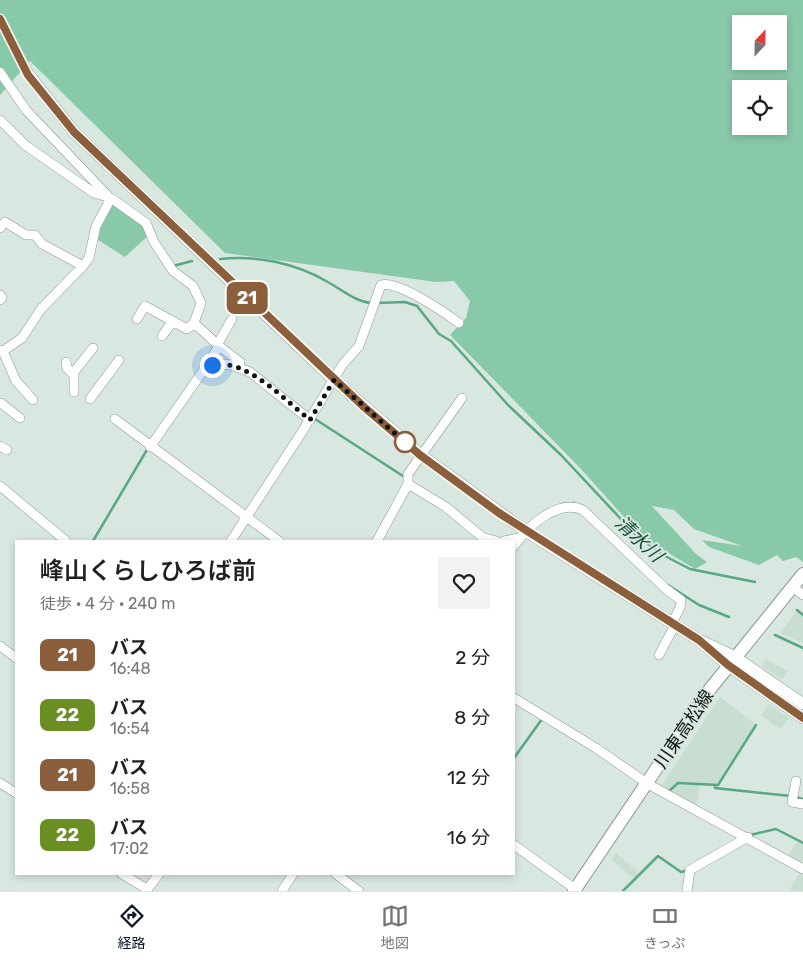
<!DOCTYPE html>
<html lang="ja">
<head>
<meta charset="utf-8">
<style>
	body { margin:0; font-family:Rubik,"Noto Sans JP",sans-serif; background:#f2f2f2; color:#202124; height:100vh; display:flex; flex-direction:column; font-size:19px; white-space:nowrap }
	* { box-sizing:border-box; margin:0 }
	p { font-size:16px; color:#757577 }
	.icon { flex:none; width:28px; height:28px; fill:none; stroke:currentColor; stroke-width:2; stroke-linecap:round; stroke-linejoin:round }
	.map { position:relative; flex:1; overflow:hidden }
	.panel { position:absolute; left:15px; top:540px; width:500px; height:335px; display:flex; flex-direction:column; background:#fff; border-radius:0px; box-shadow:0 2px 8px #0003 }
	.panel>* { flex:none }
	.badge { padding:0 10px; border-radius:8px; font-size:18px; line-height:32px }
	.needle { width:32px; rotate:22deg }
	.controls { position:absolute; left:732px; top:15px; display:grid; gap:10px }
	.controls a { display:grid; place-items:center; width:55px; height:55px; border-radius:0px; background:#fff; box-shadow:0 2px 8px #0003; font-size:25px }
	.you { position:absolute; width:25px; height:25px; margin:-12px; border:4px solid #fff; border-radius:50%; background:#1a73e8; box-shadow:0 0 0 8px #1a73e833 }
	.map>.badge { position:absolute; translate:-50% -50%; box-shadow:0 0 0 2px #fff }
	.round { display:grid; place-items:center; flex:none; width:52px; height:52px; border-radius:0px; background:#f2f2f2 }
	.head { display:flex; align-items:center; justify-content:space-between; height:85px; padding:0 25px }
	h1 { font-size:24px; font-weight:600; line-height:38px }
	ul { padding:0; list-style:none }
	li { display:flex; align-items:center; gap:15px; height:60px; padding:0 25px }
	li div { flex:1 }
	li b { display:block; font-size:19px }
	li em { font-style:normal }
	li .badge { min-width:55px; font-weight:700; text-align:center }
	.tab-bar { display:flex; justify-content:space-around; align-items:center; height:70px; border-top:1px solid #e0e0e0; background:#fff; font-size:14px; color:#757577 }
	.tab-bar a { display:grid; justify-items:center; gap:2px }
	.tab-bar .on { color:#111827 }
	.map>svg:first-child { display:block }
	.built { fill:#c7ded1 }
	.green { fill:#88c9a9; fill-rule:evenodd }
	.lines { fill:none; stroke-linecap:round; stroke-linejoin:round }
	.stream { stroke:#58a884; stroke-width:2.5 }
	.tertiary-tunnel { stroke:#bac7c0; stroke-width:11; stroke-dasharray:11 5.5; stroke-linecap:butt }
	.minor-casing { stroke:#8b9991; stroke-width:10 }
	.tertiary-casing { stroke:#8b9991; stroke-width:12 }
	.secondary-casing { stroke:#8b9991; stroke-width:14 }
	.minor { stroke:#fff; stroke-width:9 }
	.tertiary { stroke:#fff; stroke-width:11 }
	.secondary { stroke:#fff; stroke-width:12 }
	.line-casing { stroke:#fff; stroke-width:11 }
	.line { stroke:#8b5e3c; stroke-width:8 }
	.walk { stroke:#0f1411; stroke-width:5; stroke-dasharray:0 9 }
	.stop-dot { fill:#fff; stroke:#8b5e3c; stroke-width:2.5 }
	.labels { text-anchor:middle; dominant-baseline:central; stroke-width:4; stroke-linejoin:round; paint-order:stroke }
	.street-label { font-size:18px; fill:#0f1411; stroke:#d8e7df }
	.water-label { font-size:19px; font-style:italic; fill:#14533a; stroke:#d8e7df }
</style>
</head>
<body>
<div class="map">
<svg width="803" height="891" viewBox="0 0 803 891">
	<rect width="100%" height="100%" fill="#d8e7df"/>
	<path class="built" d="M797,611L803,616V643L780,633Z
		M765,659L788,671L782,679L762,666Z
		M720,697L755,724L716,785L676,783L667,792L660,788Z
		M769,704L789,718L780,729L761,715Z
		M676,785H700L696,807L670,792Z
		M797,842L803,845V859L800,864L787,856Z
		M616,853L639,873L633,878L618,865L611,860Z
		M800,872L803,873V891H793L790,889Z"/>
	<path class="green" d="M0,0H803V562L796,557L783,561L777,555L759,565L709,547L702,540L742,546L694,529L674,510L652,506L696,554L707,562L695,569L642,537L581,469L450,335L466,318L470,301L454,281L436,282L225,253L30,61L0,95ZM741,24H779V61H741ZM741,89H779V126H741Z
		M115,203L143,223L149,235L125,257L95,238L110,206Z"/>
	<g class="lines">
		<path class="stream" d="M220,259C256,255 295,263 326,281C341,289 354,301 371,303
			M173,266L192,261
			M377,303L405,302L417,306L439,334L451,341L508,405L561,455L634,533L661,554L690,569L755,582
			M312,417L406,478
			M562,504L574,503
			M93,541L148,448
			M668,585L699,605L729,617
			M797,610L803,615
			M775,635L803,648
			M514,758L542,719
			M715,785V788L724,789L791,796
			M668,792L678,783L718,785L756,725
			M796,797L803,799
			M750,835L776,829L803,843
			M623,891L658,856L681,872L688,870"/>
		<path class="tertiary-tunnel" d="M0,19L29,75"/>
		<defs>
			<path id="minor" d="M0,72L26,110L108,196
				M0,120L25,145L94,193L111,198L96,226L89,258L83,266L41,309L22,338L3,351
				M111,198L146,223L154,242L173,271L193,286L201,303L194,323L219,346L209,362V367
				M0,228L5,222L26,235H35L42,244L83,266
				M0,295L2,298L0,300
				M137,319L145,306L187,329L194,323
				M162,336L173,321
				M217,345L232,319
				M219,346L240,362L238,367
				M0,350L3,351L16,381L33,400
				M66,362L67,368L74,375
				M74,392V372L93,348
				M90,399L119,360
				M1,403L20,418
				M115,419L279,541
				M0,446L7,450
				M150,447L203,371L217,364L231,365L250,372L310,420
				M408,484L446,507L482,537L496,541
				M0,486L66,541
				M231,541L302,432L343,364L359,346L381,285C398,280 445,313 459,323
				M377,541L408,484V474L462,398
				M504,541L519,538
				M514,546C527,527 558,498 583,510L666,589L681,600L680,608L672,623
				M793,587L803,595
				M0,646L16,658
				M659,655L675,625
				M514,698L596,748L648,784L803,869
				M796,781L792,802L803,804
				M0,783L16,793
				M514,845L575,889
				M122,874L147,889
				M336,874L359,891
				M146,891L159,874
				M282,891L293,874
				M687,891L690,870L748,837"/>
			<path id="tertiary" d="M29,75L74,132L334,380L421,455L527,532L699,640L735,657L803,704
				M704,644L728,665L803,718"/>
			<path id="secondary" d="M574,891L710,689L803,574"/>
		</defs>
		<use href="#minor" class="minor-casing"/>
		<use href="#tertiary" class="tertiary-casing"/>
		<use href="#secondary" class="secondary-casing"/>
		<use href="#minor" class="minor"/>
		<use href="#tertiary" class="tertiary"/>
		<use href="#secondary" class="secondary"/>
	</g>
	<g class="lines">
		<defs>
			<path id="line" d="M0,19L28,75L74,132L364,407L420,455L499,513L699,640L728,665L803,718"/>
		</defs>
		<use href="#line" class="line-casing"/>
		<use href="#line" class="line"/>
		<path class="walk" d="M212,365C245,357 286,401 310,420L334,380L407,444L405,442"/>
	</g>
	<circle class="stop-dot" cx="405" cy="442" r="10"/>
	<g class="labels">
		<g class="street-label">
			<text transform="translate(684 729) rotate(-56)">川東高松線</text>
		</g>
		<g class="water-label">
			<text transform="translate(639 539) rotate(43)">清水川</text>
		</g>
	</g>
</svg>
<div class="controls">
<a><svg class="needle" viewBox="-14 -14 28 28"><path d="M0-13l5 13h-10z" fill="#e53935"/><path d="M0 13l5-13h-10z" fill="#757577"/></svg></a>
<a><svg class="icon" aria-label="locate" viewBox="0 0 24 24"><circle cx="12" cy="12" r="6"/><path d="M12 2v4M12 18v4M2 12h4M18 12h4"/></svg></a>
</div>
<div class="you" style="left:212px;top:365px"></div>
<b class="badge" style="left:247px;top:298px;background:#8b5e3c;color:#fff">21</b>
<section class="panel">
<div class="head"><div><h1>峰山くらしひろば前</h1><p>徒歩 · 4 分 · 240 m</p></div><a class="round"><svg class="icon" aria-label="heart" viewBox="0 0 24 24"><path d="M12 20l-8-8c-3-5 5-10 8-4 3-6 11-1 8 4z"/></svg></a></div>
<ul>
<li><span class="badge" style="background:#8b5e3c;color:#fff">21</span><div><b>バス</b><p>16:48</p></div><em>2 分</em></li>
<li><span class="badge" style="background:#6b8e23;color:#fff">22</span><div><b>バス</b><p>16:54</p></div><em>8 分</em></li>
<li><span class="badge" style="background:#8b5e3c;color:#fff">21</span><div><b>バス</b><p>16:58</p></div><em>12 分</em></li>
<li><span class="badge" style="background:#6b8e23;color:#fff">22</span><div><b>バス</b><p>17:02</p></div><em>16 分</em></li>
</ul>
</section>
</div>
<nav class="tab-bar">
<a class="on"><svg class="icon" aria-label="directions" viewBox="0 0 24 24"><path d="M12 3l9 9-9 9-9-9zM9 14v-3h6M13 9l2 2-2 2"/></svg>経路</a>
<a><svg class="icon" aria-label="map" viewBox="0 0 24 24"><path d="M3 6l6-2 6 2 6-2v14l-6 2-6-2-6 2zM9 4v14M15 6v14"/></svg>地図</a>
<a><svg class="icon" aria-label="tickets" viewBox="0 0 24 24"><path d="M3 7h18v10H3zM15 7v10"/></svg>きっぷ</a>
</nav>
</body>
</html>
